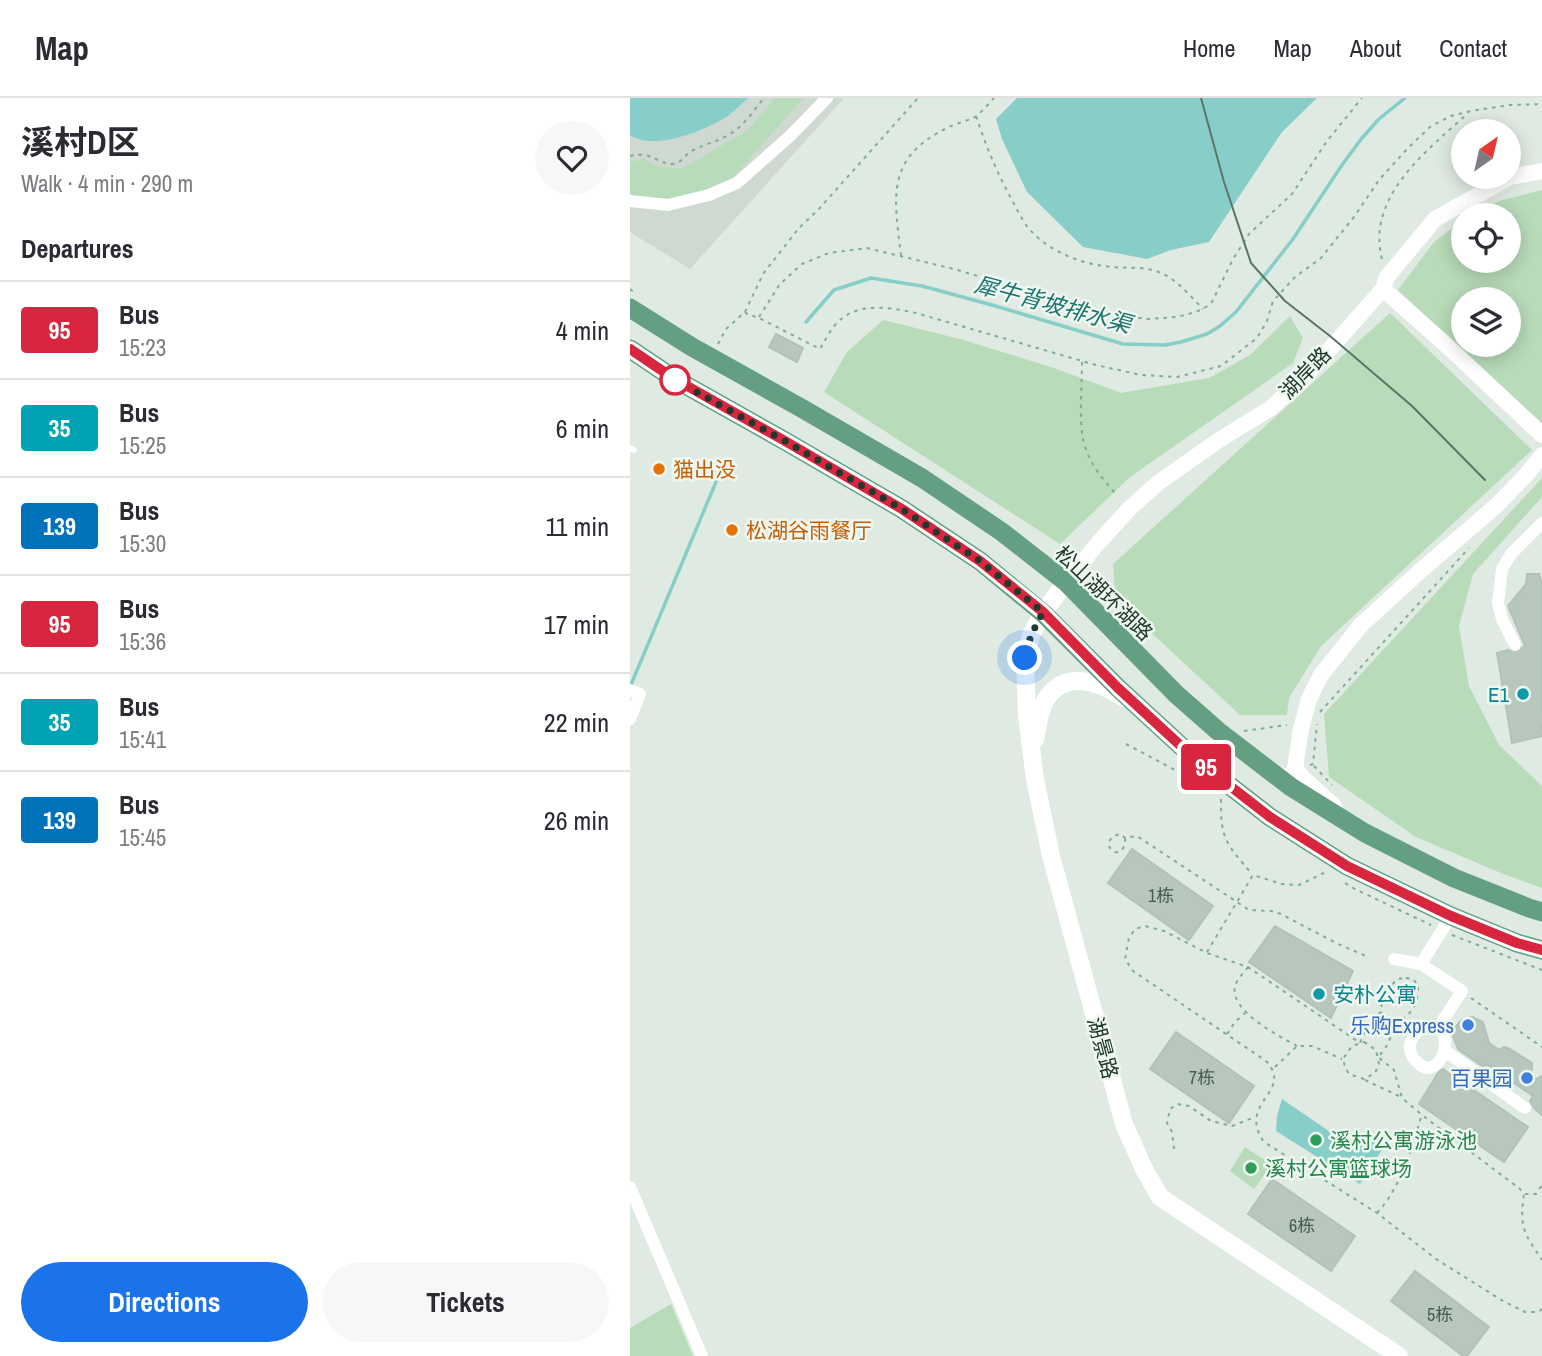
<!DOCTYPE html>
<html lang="en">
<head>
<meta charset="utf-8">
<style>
	body { margin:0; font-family:"Archivo Narrow","Noto Sans SC",sans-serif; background:#f7f7f7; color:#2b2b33; height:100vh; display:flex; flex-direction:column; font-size:26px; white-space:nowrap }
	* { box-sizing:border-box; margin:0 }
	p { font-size:23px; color:#7c7c81 }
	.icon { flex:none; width:38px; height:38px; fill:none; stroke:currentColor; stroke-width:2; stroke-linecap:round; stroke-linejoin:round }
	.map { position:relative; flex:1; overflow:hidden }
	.drawer { display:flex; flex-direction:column; background:#fff; width:630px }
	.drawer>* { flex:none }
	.badge { padding:0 14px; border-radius:5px; font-size:24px; line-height:46px }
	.needle { width:46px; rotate:34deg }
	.tools { position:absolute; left:821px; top:21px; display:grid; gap:14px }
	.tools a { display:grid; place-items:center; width:70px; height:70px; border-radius:50%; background:#fff; box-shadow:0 4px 18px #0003; font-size:35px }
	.you { position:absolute; width:35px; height:35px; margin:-18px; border:5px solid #fff; border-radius:50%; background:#1a73e8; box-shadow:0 0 0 10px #1a73e833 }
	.map>.badge { position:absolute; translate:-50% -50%; box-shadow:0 0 0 4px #fff }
	h2 { padding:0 21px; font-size:26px; line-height:63px }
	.round { display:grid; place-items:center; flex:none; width:74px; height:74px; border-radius:37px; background:#f7f7f7 }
	.head { display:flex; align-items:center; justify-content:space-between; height:119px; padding:0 21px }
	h1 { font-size:33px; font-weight:700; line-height:52px }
	.button { display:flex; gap:14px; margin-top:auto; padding:14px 21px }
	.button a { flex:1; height:80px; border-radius:42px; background:#1a73e8; color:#fff; font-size:28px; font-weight:700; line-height:80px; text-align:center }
	.button a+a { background:#f7f7f7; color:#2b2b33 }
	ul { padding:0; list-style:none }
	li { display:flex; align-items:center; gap:21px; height:98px; padding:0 21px; border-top:2px solid #e1e1e2 }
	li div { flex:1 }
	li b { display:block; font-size:26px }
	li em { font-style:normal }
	li .badge { min-width:77px; font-weight:700; text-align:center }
	header { display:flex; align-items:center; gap:42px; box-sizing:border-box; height:98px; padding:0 35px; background:#fff; border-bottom:2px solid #e1e1e2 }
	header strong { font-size:33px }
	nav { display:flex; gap:38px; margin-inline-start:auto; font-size:24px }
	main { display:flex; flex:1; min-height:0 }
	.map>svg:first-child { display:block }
	.built { fill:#cdd9d1 }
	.green { fill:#b8dbb9; fill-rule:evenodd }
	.water { fill:#87cec9 }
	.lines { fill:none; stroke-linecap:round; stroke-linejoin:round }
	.stream { stroke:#87cec9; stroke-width:3.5 }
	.building { fill:#b7c7bd; stroke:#b1c3b8; stroke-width:2 }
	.minor-tunnel { stroke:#b9c7be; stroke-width:12; stroke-dasharray:12 6; stroke-linecap:butt }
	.path { stroke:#80ad94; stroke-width:2; stroke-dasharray:3.5 5; stroke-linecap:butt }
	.service { stroke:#fff; stroke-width:6 }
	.minor { stroke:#fff; stroke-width:12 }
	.tertiary { stroke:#fff; stroke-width:16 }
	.secondary { stroke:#fff; stroke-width:18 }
	.primary { stroke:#649f82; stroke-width:19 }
	.tram { stroke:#5a7568; stroke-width:2 }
	.line-casing { stroke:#fff; stroke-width:16 }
	.line { stroke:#d7263d; stroke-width:10 }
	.walk { stroke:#20392d; stroke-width:7; stroke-dasharray:0 12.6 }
	.stop-dot { fill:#fff; stroke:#d7263d; stroke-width:3.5 }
	.food-dot { fill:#e8710a; stroke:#eff7f1; stroke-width:2.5 }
	.culture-dot { fill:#0f9aa8; stroke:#eff7f1; stroke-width:2.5 }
	.shop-dot { fill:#3f7fe0; stroke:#eff7f1; stroke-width:2.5 }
	.leisure-dot { fill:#2e9e5b; stroke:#eff7f1; stroke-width:2.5 }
	.labels { text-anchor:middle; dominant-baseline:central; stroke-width:5; stroke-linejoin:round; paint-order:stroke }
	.number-label { font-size:18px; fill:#465c51 }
	.street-label { font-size:21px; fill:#20392d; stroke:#eff7f1 }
	.food-label { font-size:21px; fill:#c56008; stroke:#eff7f1; text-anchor:start }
	.culture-label { font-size:21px; fill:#0d838f; stroke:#eff7f1; text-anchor:end }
	.shop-label { font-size:21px; fill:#366cbe; stroke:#eff7f1; text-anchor:end }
	.leisure-label { font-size:21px; fill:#27864d; stroke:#eff7f1; text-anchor:start }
	.water-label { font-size:23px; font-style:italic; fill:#1c736e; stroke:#eff7f1 }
</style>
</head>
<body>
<header>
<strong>Map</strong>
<nav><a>Home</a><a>Map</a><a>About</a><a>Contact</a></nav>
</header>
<main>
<section class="drawer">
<div class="head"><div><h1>溪村D区</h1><p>Walk · 4 min · 290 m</p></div><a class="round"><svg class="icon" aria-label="heart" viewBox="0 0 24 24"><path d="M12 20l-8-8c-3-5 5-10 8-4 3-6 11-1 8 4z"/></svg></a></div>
<h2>Departures</h2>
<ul>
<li><span class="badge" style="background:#d7263d;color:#fff">95</span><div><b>Bus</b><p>15:23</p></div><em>4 min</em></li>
<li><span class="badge" style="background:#00a3b4;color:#fff">35</span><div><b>Bus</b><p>15:25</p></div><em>6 min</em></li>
<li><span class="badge" style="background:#0072bc;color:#fff">139</span><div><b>Bus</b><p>15:30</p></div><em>11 min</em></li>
<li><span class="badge" style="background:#d7263d;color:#fff">95</span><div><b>Bus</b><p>15:36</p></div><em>17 min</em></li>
<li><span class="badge" style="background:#00a3b4;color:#fff">35</span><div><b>Bus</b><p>15:41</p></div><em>22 min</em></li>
<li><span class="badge" style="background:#0072bc;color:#fff">139</span><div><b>Bus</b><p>15:45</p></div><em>26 min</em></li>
</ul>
<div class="button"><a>Directions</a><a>Tickets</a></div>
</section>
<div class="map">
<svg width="912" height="1258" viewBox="0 0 912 1258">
	<rect width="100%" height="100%" fill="#dfeae2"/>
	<path class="built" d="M0,0H214L60,171L0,134Z"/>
	<path class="green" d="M145,0H173L103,79L50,102L16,101L0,96V64L13,61L30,69L51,71L116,34Z
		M912,92V325L768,192L804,144L833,122V163H878V117H840L869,103ZM833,201H878V247H833Z
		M760,215L902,352L691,548L659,600L657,617H610L486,502L483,466Z
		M660,218L673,240L663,265L500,379L430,446L194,294L217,254L253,222L330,241L421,269L491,295L579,280L620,257Z
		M912,380V399L843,476L829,528L839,588L869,647L912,688V790L871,775L786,739L699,679L694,616Z
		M615,1049L642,1067L624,1091L600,1073Z
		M41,1206L63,1258H0V1230Z"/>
	<path class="water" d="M0,0H118C110,7 102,16 93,21C71,34 22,53 0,37Z
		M387,0H687L652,34L579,144L541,152L517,161L453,149L397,94L372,41L366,21Z
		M652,1001L722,1049L732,1035L753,1050L730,1086L646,1033L647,1018Z"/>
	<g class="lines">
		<path class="stream" d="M176,224L204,192L241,180L292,188L362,207L493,246L535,247L551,244L577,236L590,228L606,214L663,141L712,67L732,40L749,21L775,0
			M0,589L91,372"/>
	</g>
	<path class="building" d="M146,236L173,250L167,264L139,249Z
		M897,476H909L912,486V638L882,645L867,555L878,552L884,556L888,555L895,548L878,508L896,486Z
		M502,751L583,808L559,842L478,785Z
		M645,828L723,873L701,920L619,864Z
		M842,919L853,924L859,945L869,952L874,949L878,950L902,965L901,984L912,978V1017L904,1010L900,1003L903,998L858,967L852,968L828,951L823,938L824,930L832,922Z
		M546,934L624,988L599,1025L520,971Z
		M813,971L898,1029L874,1064L789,1006L808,975Z
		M642,1081L725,1138L701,1173L618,1116Z
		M785,1173L859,1229L837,1258H833L761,1203Z"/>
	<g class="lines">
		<path class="minor-tunnel" d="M885,547L912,637"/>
		<path class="path" d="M346,18C356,48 367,75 382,102C388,113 393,125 402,134C420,153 449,165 474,168C490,171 507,168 522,172C544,177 558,196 573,211
			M0,58C23,53 25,65 42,66C51,66 54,58 60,54C73,46 88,44 100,36C115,27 123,13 134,0
			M271,158C264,97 255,60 319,29C327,25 337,23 345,19C352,14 358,6 364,0
			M752,161C736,98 797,53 838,15
			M0,191L5,195
			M115,214L117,216L129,220L190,251C195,243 199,234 205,227C226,203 258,209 286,215L466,267L511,277L547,279L591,268L627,240L637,223L643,203L665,179L691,160L724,119L749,82L778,50L801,28L821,18L841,13L880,7L912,6
			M129,219L150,186L172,166L199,155L237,150L324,171L446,207L493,218L519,221L547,219L566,214L576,209L582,204L603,161L619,136L662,96L697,43L732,0
			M88,246L96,231L115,214L133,176L169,130L188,112L288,0
			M452,264C452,286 449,321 453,341C458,364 472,381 487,397
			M690,614L839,450
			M614,633L657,627
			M496,646L573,687
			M680,667L683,666L687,626
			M684,668L702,687
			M591,701C590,741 597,747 622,776
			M495,740C496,755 484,760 478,746C481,739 484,737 491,736L495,740L507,738L619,812L641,813L651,816L708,846L736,858
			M715,785L725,791L801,827
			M822,837L912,872
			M577,854L623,777L652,786L669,787L696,774
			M618,869C614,874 607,882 605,888C599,913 649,938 667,948
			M776,880L783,881L788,887C790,939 721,933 767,881Z
			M841,900L912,949
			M751,914C742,923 734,933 730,945L618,869L577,855L534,833L515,828L505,831L499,840L495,861L503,873L636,963C665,994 606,1004 634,1044L747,1115L806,1161L873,1203L895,1214H908L912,1211
			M768,924L755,951L748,959L764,972L772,1000L792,1017L890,1091L894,1096C889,1130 894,1135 912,1162
			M597,936L605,924L615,915
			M734,944L746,952L749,966L745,975L734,981L719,976L715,969L713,961L722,948Z
			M645,969L667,948H682L712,961
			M735,982L771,999
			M544,1051L542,1034L537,1025L540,1011L547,1006L559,1008L581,1023L602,1028L625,1019
			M895,1096H906L912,1087
			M747,1115C771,1089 781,1052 791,1019"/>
		<path class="service" d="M0,350L4,352"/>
		<path class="minor" d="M0,103L38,107L79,97L107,85L160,38L197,0
			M885,547L872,521L868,505L872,471L881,456L912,425
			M0,592L10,596L0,621
			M764,861L791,866
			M801,928C804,929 808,930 811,933C820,943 813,968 798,970C793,970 791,968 788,965C772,951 782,931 801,928Z
			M808,930L832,893L791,866L821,818
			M814,952L895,1010
			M0,1089L72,1258"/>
		<path class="tertiary" d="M753,191L815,246L912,337
			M436,484L469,444L499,411L528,385L589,342L641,310L675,279L753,191L757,179L805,121L880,79L912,73
			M665,670L673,680L704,708
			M643,675L655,679L662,676L665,670L671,631L679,601L691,577L731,527L789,474L866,408L897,376L912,357"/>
		<path class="secondary" d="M436,484L413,515L401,537L395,560L397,618L405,681L421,758L494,1026L514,1071L530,1099L769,1258
			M405,641C408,628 409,614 415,603C434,570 469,584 494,600"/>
		<path class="primary" d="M0,210L62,249L173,311L292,380L372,434L436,484L546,596L588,633L661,689L735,735L824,780L899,810L912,814
			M0,251L43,280L155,343L272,411L350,463L413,515L488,590L564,660L640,719L717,768L821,818L887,845L912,852"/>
		<path class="tram" d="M571,0L594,84L621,165L655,203L700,238L782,308L855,382"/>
	</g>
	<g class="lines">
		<defs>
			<path id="line" d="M0,251L43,280L155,343L272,411L350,463L413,514L488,590L564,660L640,719L717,768L821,818L887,845L912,852"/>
		</defs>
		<use href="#line" class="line-casing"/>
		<use href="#line" class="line"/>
		<path class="walk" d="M45,282L155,343L272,411L350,463L413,514L401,537L395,560"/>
	</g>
	<circle class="stop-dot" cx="45" cy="282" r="14"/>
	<g class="food-dot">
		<circle cx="29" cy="371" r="7"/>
		<circle cx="102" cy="432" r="7"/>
	</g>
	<g class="culture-dot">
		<circle cx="893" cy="596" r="7"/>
		<circle cx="689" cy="896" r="7"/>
	</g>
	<g class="shop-dot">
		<circle cx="838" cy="927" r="7"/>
		<circle cx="897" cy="980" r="7"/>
	</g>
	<g class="leisure-dot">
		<circle cx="686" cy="1042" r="7"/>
		<circle cx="621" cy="1070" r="7"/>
	</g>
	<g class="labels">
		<g class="number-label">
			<text x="531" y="797">1栋</text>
			<text x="572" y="979">7栋</text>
			<text x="672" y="1127">6栋</text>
			<text x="810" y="1216">5栋</text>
		</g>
		<g class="street-label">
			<text transform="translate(675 275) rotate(-46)">湖岸路</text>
			<text transform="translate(474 495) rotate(44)">松山湖环湖路</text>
			<text transform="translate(473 950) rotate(75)">湖景路</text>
		</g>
		<g class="food-label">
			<text x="43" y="371">猫出没</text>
			<text x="116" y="432">松湖谷雨餐厅</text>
		</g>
		<g class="culture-label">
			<text x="879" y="596">E1</text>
			<text x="703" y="896" text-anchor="start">安朴公寓</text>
		</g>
		<g class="shop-label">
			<text x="824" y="927">乐购Express</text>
			<text x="883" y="980">百果园</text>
		</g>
		<g class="leisure-label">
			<text x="700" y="1042">溪村公寓游泳池</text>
			<text x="635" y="1070">溪村公寓篮球场</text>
		</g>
		<g class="water-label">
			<text transform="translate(423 206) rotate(15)">犀牛背坡排水渠</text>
		</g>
	</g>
</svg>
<div class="tools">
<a><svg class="needle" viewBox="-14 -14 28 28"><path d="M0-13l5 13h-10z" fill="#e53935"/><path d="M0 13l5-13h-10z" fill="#7c7c81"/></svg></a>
<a><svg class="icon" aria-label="locate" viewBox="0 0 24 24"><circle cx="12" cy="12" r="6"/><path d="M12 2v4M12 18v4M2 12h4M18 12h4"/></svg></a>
<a><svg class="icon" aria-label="layers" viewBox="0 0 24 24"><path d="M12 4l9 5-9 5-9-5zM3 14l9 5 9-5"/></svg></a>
</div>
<div class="you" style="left:395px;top:560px"></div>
<b class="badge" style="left:576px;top:669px;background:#d7263d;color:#fff">95</b>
</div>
</main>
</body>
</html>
